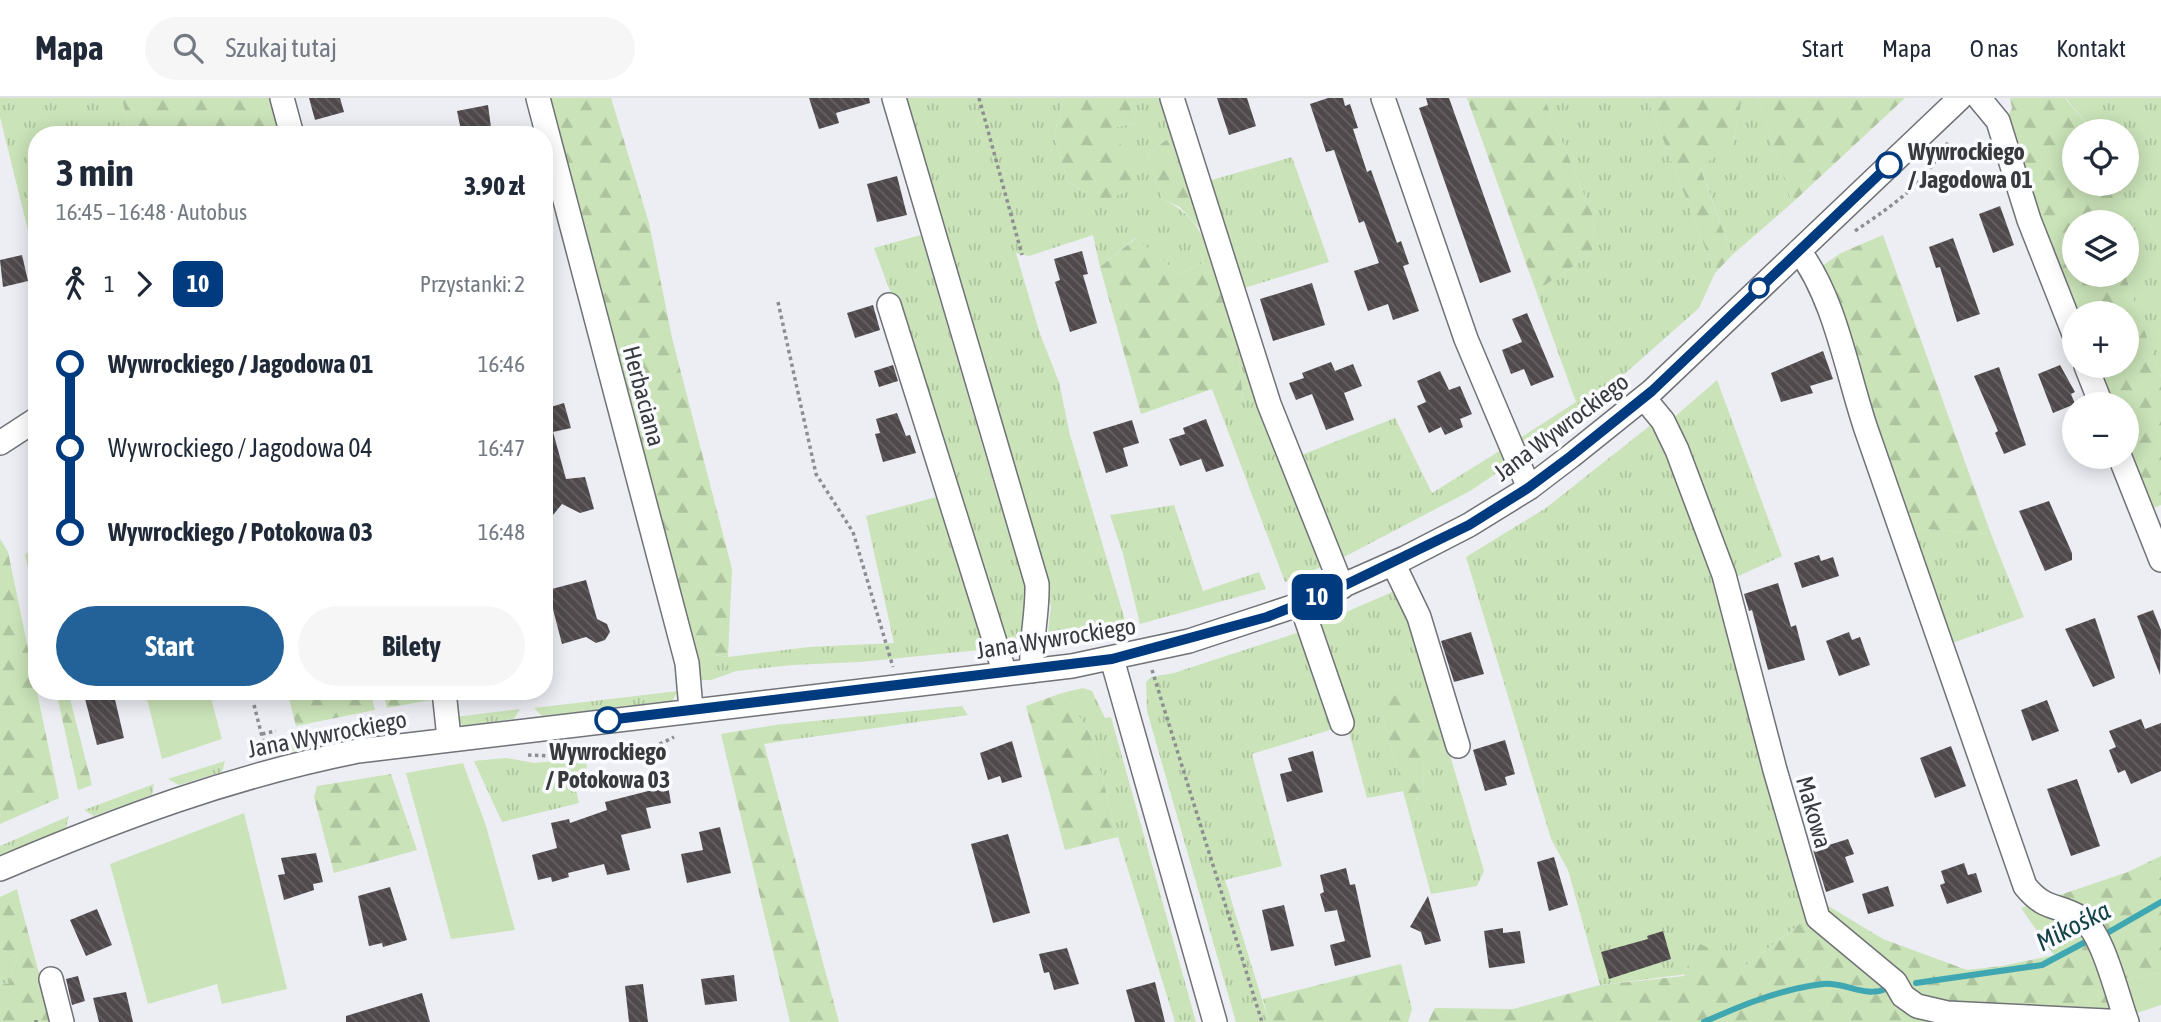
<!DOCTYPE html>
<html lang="pl">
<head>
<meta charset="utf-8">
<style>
	body { margin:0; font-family:"Asap Condensed",sans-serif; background:#f6f6f7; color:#1f2937; height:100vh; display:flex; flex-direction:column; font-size:26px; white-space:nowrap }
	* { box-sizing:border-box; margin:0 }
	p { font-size:23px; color:#747a83 }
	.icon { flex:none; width:38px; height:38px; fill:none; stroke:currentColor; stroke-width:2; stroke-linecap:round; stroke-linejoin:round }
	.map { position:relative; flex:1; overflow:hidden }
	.sheet { position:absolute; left:28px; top:28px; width:525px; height:574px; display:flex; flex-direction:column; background:#fff; border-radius:28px; box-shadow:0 4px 18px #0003 }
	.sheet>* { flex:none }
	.badge { padding:0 14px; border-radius:10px; font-size:24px; line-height:46px }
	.buttons { position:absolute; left:2062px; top:21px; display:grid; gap:14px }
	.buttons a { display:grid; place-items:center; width:77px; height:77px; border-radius:50%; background:#fff; box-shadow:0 4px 18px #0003; font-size:35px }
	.map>.badge { position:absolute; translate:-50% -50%; box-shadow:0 0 0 4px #fff }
	.legs { display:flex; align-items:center; gap:10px; height:77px; padding:0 28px; font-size:23px }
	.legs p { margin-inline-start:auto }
	.head { display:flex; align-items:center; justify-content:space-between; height:119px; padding:0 28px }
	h1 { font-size:38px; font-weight:700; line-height:52px }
	.primary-button { display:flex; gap:14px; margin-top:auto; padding:14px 28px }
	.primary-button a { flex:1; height:80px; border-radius:42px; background:#236298; color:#fff; font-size:28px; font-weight:700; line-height:80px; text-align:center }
	.primary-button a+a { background:#f6f6f7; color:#1f2937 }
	ul { padding:0 28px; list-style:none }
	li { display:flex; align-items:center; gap:24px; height:84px; font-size:26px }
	li i { display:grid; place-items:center; width:10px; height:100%; margin:0 9px; background:currentColor }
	li i::after { content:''; width:18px; height:18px; margin:-9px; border:5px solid; border-radius:50%; background:#fff }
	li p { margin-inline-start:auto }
	li:first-child i { background:linear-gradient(#0000 50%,currentColor 0) }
	li:last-child i { background:linear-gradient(currentColor 50%,#0000 0) }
	header { display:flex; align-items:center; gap:42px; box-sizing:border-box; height:98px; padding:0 35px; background:#fff; border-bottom:2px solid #e0e1e3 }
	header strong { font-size:33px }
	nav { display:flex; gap:38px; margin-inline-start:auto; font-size:24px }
	.search { width:490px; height:63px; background:#f6f6f7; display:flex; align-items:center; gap:18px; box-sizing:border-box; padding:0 24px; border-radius:38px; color:#747a83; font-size:26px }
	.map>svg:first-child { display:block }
	.grass { fill:url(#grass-tufts) }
	.forest { fill:url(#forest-firs) }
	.green { fill:#cae3b8 }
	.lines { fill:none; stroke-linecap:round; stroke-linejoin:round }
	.stream { stroke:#3fa7b1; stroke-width:6 }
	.building { fill:url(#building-back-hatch) }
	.minor-casing { stroke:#707277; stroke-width:26 }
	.path { stroke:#8d8e92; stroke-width:3.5; stroke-dasharray:3.5 3.5; stroke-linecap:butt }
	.minor { stroke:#fff; stroke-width:23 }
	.line-1-casing { stroke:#fff; stroke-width:16 }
	.line-1 { stroke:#003b80; stroke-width:10 }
	.stop-1-dot { fill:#fff; stroke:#003b80; stroke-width:3.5 }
	.labels { text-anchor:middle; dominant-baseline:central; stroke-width:7; stroke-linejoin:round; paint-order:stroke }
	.stop-label { font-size:24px; font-weight:bold; fill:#393a3c; stroke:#fafbff; text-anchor:start }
	.street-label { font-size:24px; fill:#393a3c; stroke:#fafbff }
	.water-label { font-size:26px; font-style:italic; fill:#144347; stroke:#fafbff }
</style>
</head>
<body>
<header>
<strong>Mapa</strong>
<div class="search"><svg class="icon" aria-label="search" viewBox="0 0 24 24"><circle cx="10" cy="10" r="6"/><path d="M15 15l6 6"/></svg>Szukaj tutaj</div>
<nav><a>Start</a><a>Mapa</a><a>O nas</a><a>Kontakt</a></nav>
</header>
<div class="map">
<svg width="2161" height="924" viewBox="0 0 2161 924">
	<defs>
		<pattern id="grass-tufts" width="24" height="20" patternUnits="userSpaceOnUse" patternTransform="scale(1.75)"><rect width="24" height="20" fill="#cae3b8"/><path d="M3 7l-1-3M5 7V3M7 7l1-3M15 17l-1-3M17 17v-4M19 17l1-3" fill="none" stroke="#aec49f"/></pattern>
		<pattern id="forest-firs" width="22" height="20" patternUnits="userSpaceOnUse" patternTransform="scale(1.75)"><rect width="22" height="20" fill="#cae3b8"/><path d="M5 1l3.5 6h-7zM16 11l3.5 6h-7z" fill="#aec49f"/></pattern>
		<pattern id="building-back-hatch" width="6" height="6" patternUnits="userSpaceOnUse" patternTransform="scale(1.75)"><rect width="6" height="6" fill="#4f494b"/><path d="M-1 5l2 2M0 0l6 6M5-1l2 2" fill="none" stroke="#666263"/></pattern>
	</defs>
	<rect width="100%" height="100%" fill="#eceef4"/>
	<path class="grass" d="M0,0H122L130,37H37V169L0,19Z
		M901,0H1063L1054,39L1068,84L1100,104L1133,69L1111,30L1136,25L1127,0H1162L1172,37L1148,57L1162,101C1191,114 1202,133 1212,161L1179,176L1135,140L1100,169L1093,137L1029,158L1016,155L1040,236L1059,284L1070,337L1127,529L1047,543L1051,508L1011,387Z
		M1544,0H1647L1715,175L1699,210L1621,279L1527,354L1520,340L1576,304L1536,193L1592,156L1595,123Z
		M1742,0H1757L1792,105L1732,157L1700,68L1733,47Z
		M2066,0H2161V279L2125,177L2126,124H2118L2114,86H2126V33H2093Z
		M1292,59L1329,164L1241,191L1208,83Z
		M921,137L995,390L1033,503L1026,548L1005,550L922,279L874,150Z
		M1237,235L1326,467L1285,484L1212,291L1243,302Z
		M1717,282L1782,458L1732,481L1671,322Z
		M1395,320L1432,395L1501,352L1506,369L1470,393L1344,459L1333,454L1299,358Z
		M1652,326L1677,372L1720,486L1806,821L1744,869L1600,887L1568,772L1551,741L1466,459L1546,410Z
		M944,397L989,551L860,564L792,567L736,573L711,582H698L694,554L728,559L809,549L894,545L866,418Z
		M1174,407L1203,493L1259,474L1266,491L1140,526L1123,456L1110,417Z
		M1925,431L1991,436L2024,519L1947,547L1909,436Z
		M1397,492L1407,509L1442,625L1410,602L1381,612L1403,693L1367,700L1339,597L1316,527Z
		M1303,533L1333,631L1252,656L1282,768L1225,782L1269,924H1236L1147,613L1146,584L1151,579L1174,575Z
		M1083,590L1092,593L1105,620L1111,619L1196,924H1175L1118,739L1090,634L1062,595Z
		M678,593L672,603L542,618L534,610Z
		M962,608L968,617L783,643L775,627Z
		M520,611L514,621L463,628L455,619Z
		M375,629L370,640L296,655L287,647Z
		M1447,647L1484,773L1477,788L1431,796L1410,719L1422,688L1424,664Z
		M506,660L534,665L587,660L586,680L574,684L579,705L502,724L474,663Z
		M225,663L222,674L179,687L168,681Z
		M154,686L152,697L94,718L84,712Z
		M69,718L66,730L0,758V748Z
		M0,851L18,859L8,886L0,885Z"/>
	<path class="forest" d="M122,0H274L284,37H130Z
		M550,0H611L649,125L672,240L732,471L728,559L694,554L629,294L576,114Z
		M1063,0H1127L1136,25L1112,30L1133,69L1132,92L1100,104L1068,84L1054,39Z
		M1467,0H1544L1595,123L1592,156L1536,193Z
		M1647,0H1742L1733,47L1700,69L1732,157L1715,175Z
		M1757,0H1905L1792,105Z
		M2010,0H2065L2093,33H2074V86L2115,88L2118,124H2074V177H2125L2161,279V407L2146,413L2126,359V306H2107L2093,268H2126V215H2074L2005,25L2012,10Z
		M1172,37L1202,133L1180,109L1162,101L1148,57Z
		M1883,137L1991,436L1925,431L1909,436L1819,170L1841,155Z
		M1136,140L1179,176L1212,161L1237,235L1243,302L1212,291L1141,316L1100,169Z
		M0,441L8,454L59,700L0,726Z
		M37,445V508L25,457Z
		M56,593H68L92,687L78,692Z
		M287,593H370L375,612L296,628Z
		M383,593H436V601L387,610Z
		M1062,595L1090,634L1118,739L1065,752L1026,608Z
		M1386,595L1410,601L1442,625L1447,647L1424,664L1422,688L1410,719L1381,612Z
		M775,627L783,643L764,646L839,924H790L721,636Z
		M391,676L417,752L334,775L314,699L317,688Z
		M2161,758V875L2120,881L2111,851L2048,801L2128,774Z
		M17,791L20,804L52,924H0V885L8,886L18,859L0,851V799Z
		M1825,806L1883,841L1967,872L2002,868L2054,857L2021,810L2033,806L2082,827L2120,918L1937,907L1914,900L1827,822Z
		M1806,821L1849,854L1901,910L1958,924H1428L1435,910L1513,911L1600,887L1684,878L1697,844L1744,869Z
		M1401,866L1412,911L1408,924H1269L1263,901Z"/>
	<path class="green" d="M145,593H209L222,641L162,661Z
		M463,665L486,728L515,832L451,841L406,675Z
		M244,715L287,891L222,906L217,886L148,906L110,766Z
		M2161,875V907L2131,917L2120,881Z"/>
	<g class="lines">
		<path class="stream" d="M2102,838L2161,804
			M1916,885L2042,867L2091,841
			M1704,924C1742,907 1781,891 1823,886C1846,884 1864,900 1886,891"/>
	</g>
	<path class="building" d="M309,0H340L344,14L315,22Z
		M809,0H869L870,5L836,15L839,25L819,31Z
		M1217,0H1247L1256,28L1229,37Z
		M1328,0H1343L1345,8L1350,6L1358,30L1353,31L1367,74L1371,72L1397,145L1401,143L1409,166L1403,168L1419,213L1393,222L1388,206L1368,213L1354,173L1379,165L1364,123L1359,125L1334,52L1326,54L1310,6Z
		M1426,0H1449L1511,174L1480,185L1419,10L1428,7Z
		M488,7L492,37H462L457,13Z
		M897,78L907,117L877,124L867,86Z
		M2000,108L2014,147L1993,155L1979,116Z
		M1953,140L1980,216L1957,224L1940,169L1936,170L1929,149Z
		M1082,153L1088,176L1083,177L1097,225L1070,234L1055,184L1060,182L1054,161Z
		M22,157L28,183L3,189L0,162Z
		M1312,185L1325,227L1273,243L1260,201Z
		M873,207L880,232L855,240L847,215Z
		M1527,215L1554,279L1531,288L1524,271L1511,276L1502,252L1522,244L1512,221Z
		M1823,253L1833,281L1810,288L1813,295L1781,304L1771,275Z
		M1331,264L1335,273L1353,266L1362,288L1344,295L1354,322L1326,332L1312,296L1296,302L1289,285L1304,280L1302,275Z
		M893,267L898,283L879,289L874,273Z
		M2060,267L2075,294L2071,296L2075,306L2053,315L2038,276Z
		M1999,269L2026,347L2004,356L1995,335L1998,333L1974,278Z
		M1440,273L1449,292L1460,288L1472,316L1460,321L1463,329L1445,337L1441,329L1429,335L1417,308L1426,304L1417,283Z
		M564,305L571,330L553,334L566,381L585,379L594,411L580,415L562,406L544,428V311Z
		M897,315L906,338L910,337L916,355L883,364L875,336L880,335L876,321Z
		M1206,321L1224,368L1206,374L1201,361L1180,368L1169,341L1185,336L1183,330Z
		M1132,322L1139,345L1123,350L1128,368L1106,375L1093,334Z
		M2049,403L2072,455V462L2045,473L2019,413Z
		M1819,457L1821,463L1833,459L1839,478L1802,490L1794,465Z
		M586,482L597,521L607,526L610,534L605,542L596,545L586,539L562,546L548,492Z
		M1778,485L1791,529L1796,527L1805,562L1768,572L1752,512L1749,513L1744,496Z
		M2153,512L2161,532L2160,577L2137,518Z
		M2095,520L2115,580L2093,589L2065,531Z
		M1471,534L1484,576L1454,584L1441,543Z
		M1849,534L1852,542L1860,539L1870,567L1839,578L1826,543Z
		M83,593H113L124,640L97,647Z
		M2047,602L2059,633L2032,643L2021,612Z
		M2141,621L2145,631L2161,625V673L2131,686L2125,672L2118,675L2109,652L2116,649L2109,633Z
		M1505,642L1515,676L1505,679L1507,687L1485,693L1473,652Z
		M1012,643L1022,679L1002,685L1000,678L988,682L980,655Z
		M1951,648L1966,688L1935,700L1920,660Z
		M1313,653L1323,694L1287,704L1280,676L1292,673L1288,660Z
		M2077,681L2100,748L2071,758L2047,691Z
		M668,688L671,705L646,710L651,730L621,737L630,772L607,777L604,766L568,775L569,779L552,784L551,779L538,782L532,757L557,750L551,725L569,721L570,725L607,712L605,704Z
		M720,729L731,775L687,785L681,756L703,752L699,734Z
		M1008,736L1030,815L993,825L971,746Z
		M1848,741L1854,756L1845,759L1854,784L1826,794L1813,752Z
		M316,755L323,784L313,786L314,792L284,802L278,777L285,776L281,760Z
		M1554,759L1568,807L1549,813L1537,764Z
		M1964,765L1968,777L1976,775L1982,794L1947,806L1940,787L1945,785L1941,773Z
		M1346,770L1350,787L1355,786L1371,859L1335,868L1330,847L1345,843L1337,812L1325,814L1320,796L1324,794L1320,777Z
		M1888,788L1894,808L1868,816L1862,796Z
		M390,789L407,842L383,849L382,845L369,848L358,798Z
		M1428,798L1441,843L1425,847L1421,834L1410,829Z
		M1284,807L1294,848L1271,853L1262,812Z
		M97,811L112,847L86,858L70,822Z
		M1503,830V835L1520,833L1525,865L1489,870L1484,833Z
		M1663,833L1671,861L1609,881L1601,854L1648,841L1647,838Z
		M1067,850L1079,886L1054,892L1049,874L1044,875L1039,856Z
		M734,877L737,903L705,907L701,881Z
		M78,878L85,903L72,907L66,881Z
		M1155,884L1165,924H1135L1126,892Z
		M643,886L648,924H629L625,888Z
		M126,894L133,924H99L93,900Z
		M422,895L430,924H346V918Z"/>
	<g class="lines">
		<defs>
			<path id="minor" d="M282,0L292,37
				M538,0L687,565L691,611
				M894,0L1037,486C1038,516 1030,544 1032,573
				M1172,0L1269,306L1342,489
				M1383,0L1466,241L1529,390
				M1979,0L1998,23L2029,122L2074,236
				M1799,153C1835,200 1847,275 1866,331C1919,483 1972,636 2025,788C2046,814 2057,805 2081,820C2103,834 2117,898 2127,924
				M889,207L1005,576
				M2086,268L2101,306
				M1644,300L1663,323L1677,352L1724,477L1775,672L1818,820L1895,884L1903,898L1917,908L1947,915L2127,924
				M0,345L37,321
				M2120,359L2161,462
				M1393,465L1419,519L1458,648
				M1301,506L1342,625
				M1112,561L1215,924
				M444,593L449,640
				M0,771C120,720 229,679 358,653L1072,568L1189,543L1301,506L1405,460L1469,427L1529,390L1571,358L1652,293L1960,0
				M51,881L62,924"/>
		</defs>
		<use href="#minor" class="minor-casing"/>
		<path class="path" d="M979,0L1022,157
			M1855,133C1899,103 1920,89 1949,43
			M778,204L816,376L853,434L893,569
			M1152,572L1262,924
			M254,607L265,650
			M262,636L276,633
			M528,657C577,659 629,664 674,639
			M36,922V924"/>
		<use href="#minor" class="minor"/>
	</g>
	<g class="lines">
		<defs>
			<path id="line-1" d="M608,622L1112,561L1267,519L1339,490L1469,427L1528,390L1571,358L1652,293L1889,67"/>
		</defs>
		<use href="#line-1" class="line-1-casing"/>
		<use href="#line-1" class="line-1"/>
	</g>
	<g class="stop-1-dot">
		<circle cx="1889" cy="67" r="12"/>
		<circle cx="1759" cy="190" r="9"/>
		<circle cx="608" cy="622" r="12"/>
	</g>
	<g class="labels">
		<g class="stop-label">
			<text x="1908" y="53">Wywrockiego<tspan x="1908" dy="28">/ Jagodowa 01</tspan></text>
			<text x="608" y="653" text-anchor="middle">Wywrockiego<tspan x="608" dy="28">/ Potokowa 03</tspan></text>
		</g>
		<g class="street-label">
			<text transform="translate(644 298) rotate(75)">Herbaciana</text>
			<text transform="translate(1561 329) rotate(-37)">Jana Wywrockiego</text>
			<text transform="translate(1056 540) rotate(-9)">Jana Wywrockiego</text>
			<text transform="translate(327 636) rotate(-11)">Jana Wywrockiego</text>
			<text transform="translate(1814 714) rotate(74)">Makowa</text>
		</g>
		<g class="water-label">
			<text transform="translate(2073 828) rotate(-27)">Mikośka</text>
		</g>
	</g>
</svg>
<div class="buttons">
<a><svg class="icon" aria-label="locate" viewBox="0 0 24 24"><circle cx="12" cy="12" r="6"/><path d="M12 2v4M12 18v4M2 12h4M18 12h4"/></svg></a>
<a><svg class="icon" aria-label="layers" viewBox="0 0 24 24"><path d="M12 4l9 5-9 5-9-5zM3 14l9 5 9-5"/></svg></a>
<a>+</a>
<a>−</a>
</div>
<b class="badge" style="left:1317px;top:499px;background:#003b80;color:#fff">10</b>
<section class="sheet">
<div class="head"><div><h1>3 min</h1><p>16:45 – 16:48 · Autobus</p></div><b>3.90 zł</b></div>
<div class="legs"><svg class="icon" aria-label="walk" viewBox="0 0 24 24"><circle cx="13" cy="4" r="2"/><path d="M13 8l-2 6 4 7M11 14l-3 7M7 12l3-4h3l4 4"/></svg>1<svg class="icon" aria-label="forward" viewBox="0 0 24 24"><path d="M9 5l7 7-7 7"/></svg><b class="badge" style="background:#003b80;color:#fff">10</b><p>Przystanki: 2</p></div>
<ul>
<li><i style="color:#003b80"></i><b>Wywrockiego / Jagodowa 01</b><p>16:46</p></li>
<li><i style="color:#003b80"></i><span>Wywrockiego / Jagodowa 04</span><p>16:47</p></li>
<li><i style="color:#003b80"></i><b>Wywrockiego / Potokowa 03</b><p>16:48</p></li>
</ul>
<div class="primary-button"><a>Start</a><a>Bilety</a></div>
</section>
</div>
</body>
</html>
